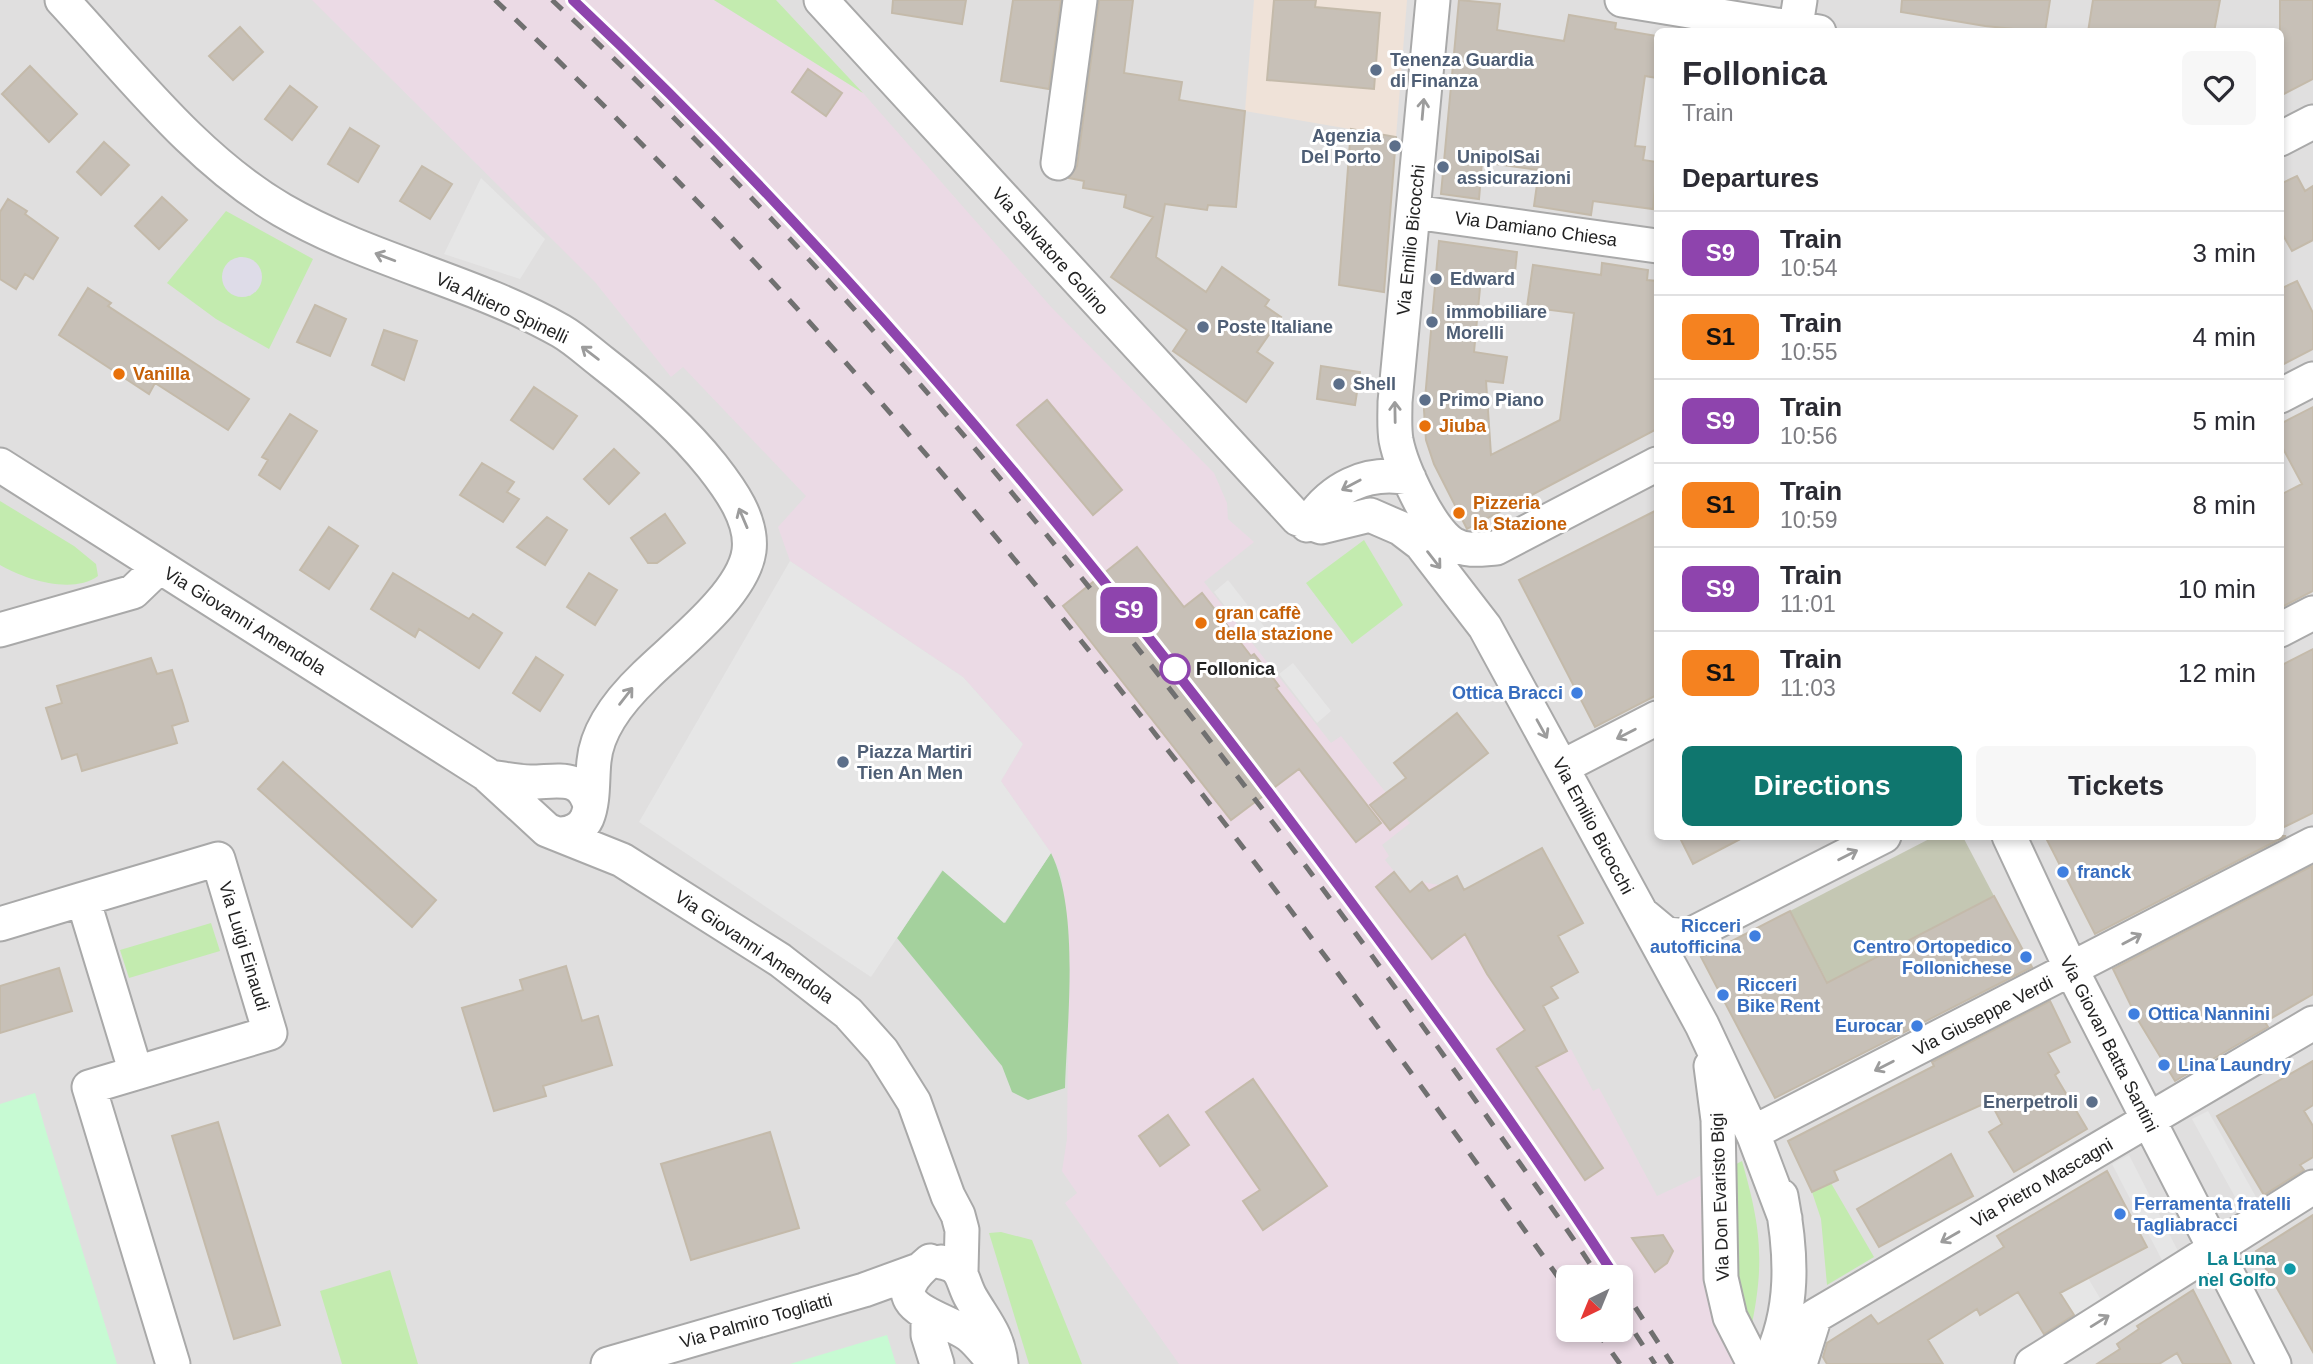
<!DOCTYPE html>
<html lang="en">
<head>
<meta charset="utf-8">
<style>
	body { margin:0; font-family:Helvetica,sans-serif; background:#f7f7f7; color:#2b2b33; height:100vh; display:flex; flex-direction:column; font-size:26px; white-space:nowrap }
	* { box-sizing:border-box; margin:0 }
	p { font-size:23px; color:#7c7c81 }
	.icon { flex:none; width:38px; height:38px; fill:none; stroke:currentColor; stroke-width:2; stroke-linecap:round; stroke-linejoin:round }
	.map { position:relative; flex:1; overflow:hidden }
	.drawer { position:absolute; left:1654px; top:28px; width:630px; height:812px; display:flex; flex-direction:column; background:#fff; border-radius:10px; box-shadow:0 4px 10px #0003 }
	.drawer>* { flex:none }
	.badge { padding:0 14px; border-radius:10px; font-size:24px; line-height:46px }
	.needle { width:46px; rotate:223deg }
	.fabs { position:absolute; left:1556px; top:1265px; display:grid; gap:14px }
	.fabs a { display:grid; place-items:center; width:77px; height:77px; border-radius:10px; background:#fff; box-shadow:0 4px 10px #0003; font-size:35px }
	.map>.badge { position:absolute; translate:-50% -50%; box-shadow:0 0 0 4px #fff }
	h2 { padding:0 28px; font-size:26px; line-height:63px }
	.round { display:grid; place-items:center; flex:none; width:74px; height:74px; border-radius:10px; background:#f7f7f7 }
	.summary { display:flex; align-items:center; justify-content:space-between; height:119px; padding:0 28px }
	h1 { font-size:33px; font-weight:700; line-height:52px }
	.action { display:flex; gap:14px; margin-top:auto; padding:14px 28px }
	.action a { flex:1; height:80px; border-radius:10px; background:#0f766e; color:#fff; font-size:28px; font-weight:700; line-height:80px; text-align:center }
	.action a+a { background:#f7f7f7; color:#2b2b33 }
	ul { padding:0; list-style:none }
	li { display:flex; align-items:center; gap:21px; height:84px; padding:0 28px; border-top:2px solid #e1e1e2 }
	li div { flex:1 }
	li b { display:block; font-size:26px }
	li em { font-style:normal }
	li .badge { min-width:77px; font-weight:700; text-align:center }
	.map>svg:first-child { display:block }
	.residential { fill:#e0dfdf; fill-rule:evenodd }
	.industrial { fill:#ebdae5; fill-rule:evenodd }
	.military { fill:#efe2d8 }
	.construction { fill:#c4c7b3 }
	.grass { fill:#c3ebaf; fill-rule:evenodd }
	.forest { fill:#a4d19d }
	.park { fill:#c7fad3 }
	.parking { fill:#e6e6e6 }
	.plaza { fill:#dedce8 }
	.building { fill:#c7c0b7; stroke:#c4baaa; stroke-width:2 }
	.lines { fill:none; stroke-linecap:round; stroke-linejoin:round }
	.minor-casing { stroke:#a9a9a9; stroke-width:37 }
	.minor { stroke:#fff; stroke-width:33 }
	.rail { stroke:#707070; stroke-width:5; stroke-dasharray:14 14; stroke-linecap:butt }
	.oneway { stroke:#9c9c9c }
	.line-casing { stroke:#fff; stroke-width:16 }
	.line { stroke:#8e44ad; stroke-width:10 }
	.service-dot { fill:#5c6f8a; stroke:#fff; stroke-width:2.5 }
	.food-dot { fill:#e8710a; stroke:#fff; stroke-width:2.5 }
	.stop-dot { fill:#fff; stroke:#8e44ad; stroke-width:3.5 }
	.shop-dot { fill:#3f7fe0; stroke:#fff; stroke-width:2.5 }
	.culture-dot { fill:#0f9aa8; stroke:#fff; stroke-width:2.5 }
	.labels { text-anchor:middle; dominant-baseline:central; stroke-width:6; stroke-linejoin:round; paint-order:stroke }
	.service-label { font-size:18px; font-weight:bold; fill:#4e5e75; stroke:#fff; text-anchor:start }
	.street-label { font-size:18px; fill:#222; stroke:#fff }
	.food-label { font-size:18px; font-weight:bold; fill:#c56008; stroke:#fff; text-anchor:start }
	.stop-label { font-size:18px; font-weight:bold; fill:#222; stroke:#fff; text-anchor:start }
	.shop-label { font-size:18px; font-weight:bold; fill:#366cbe; stroke:#fff; text-anchor:start }
	.culture-label { font-size:18px; font-weight:bold; fill:#0d838f; stroke:#fff; text-anchor:end }
</style>
</head>
<body>
<div class="map">
<svg width="2313" height="1364" viewBox="0 0 2313 1364">
	<rect width="100%" height="100%" fill="#f2f0e8"/>
	<path class="residential" d="M0,0H2313V1364H0ZM1657,32H2280V836H1657ZM1568,1278H1620V1330H1568Z"/>
	<path class="industrial" d="M312,0H714L863,93L1052,308L1214,473L1227,503L1228,519L1254,542L1204,582L1331,743L1341,736L1410,823L1382,845L1389,856L1385,860L1401,880L1382,895L1390,907L1422,882L1439,885L1485,971L1546,1062L1571,1049L1593,1091L1599,1088L1657,1196L1702,1175L1706,1236L1741,1364H1179L1065,1203L1077,1193L1062,1171L1067,1139L1069,948L1061,874L1051,853L1001,781L1023,744L963,677L790,561L778,527L806,496L683,367L671,377L595,282ZM1568,1278H1620V1330H1568Z"/>
	<path class="military" d="M1254,0H1407L1396,137L1245,111Z"/>
	<path class="construction" d="M1933,837H1963L1994,896L1828,983L1790,911Z"/>
	<path class="grass" d="M714,0H776L863,93Z
		M226,211L313,259L269,349L216,319L167,283ZM240,257L251,260L261,282L250,296L223,272L229,262Z
		M0,501L74,546L96,564L98,576C72,595 24,579 0,565Z
		M1364,540L1403,605L1352,644L1306,583Z
		M211,923L220,951L129,978L120,950Z
		M1742,1161C1760,1224 1765,1259 1752,1324L1738,1301L1727,1169Z
		M1831,1183L1874,1257L1827,1285L1821,1219L1812,1192Z
		M1001,1232L1032,1240L1082,1364H1029L989,1233Z
		M390,1270L418,1364H342L320,1291Z"/>
	<path class="forest" d="M1051,853C1080,912 1067,1021 1065,1088L1028,1100L1012,1092L1002,1066L897,938L943,870L1005,923Z"/>
	<path class="park" d="M35,1093L45,1128L117,1364H0V1104Z
		M887,1335L896,1364H790Z"/>
	<path class="parking" d="M481,178L545,239L520,279L444,254Z
		M790,561L963,677L1023,744L1001,781L1051,853L1004,923L942,870L871,977L639,822Z
		M1228,580L1266,629L1251,640L1214,592Z
		M1293,663L1331,711L1317,723L1279,674Z
		M2208,1111L2261,1206L2245,1215L2192,1119Z
		M2129,1155L2180,1255L2164,1264L2112,1164Z
		M2039,1259L2088,1278L2101,1300L2075,1316Z"/>
	<path class="plaza" d="M222 277a20 20 0 1 1 40 0a20 20 0 1 1-40 0Z"/>
	<path class="building" d="M893,0H966L962,24L892,13Z
		M1013,0H1061L1049,89L1001,81Z
		M1099,0H1133L1124,73L1182,82L1179,100L1245,111L1236,207L1208,205L1207,210L1165,204L1156,257L1206,292L1222,267L1269,300L1265,306L1281,317L1257,352L1273,363L1246,402L1173,351L1187,330L1111,277L1153,217L1124,207L1126,195L1083,188L1084,181L1069,178L1077,166Z
		M1274,0H1316L1315,7L1380,13L1374,89L1267,80Z
		M1459,0L1500,4L1497,30L1564,41L1569,15L1616,23L1615,29L1657,36V78L1645,76L1635,146L1645,147L1643,160L1657,162L1653,209L1593,201L1591,215L1534,206L1539,170L1482,162L1479,199L1441,194Z
		M1902,0H2050L2045,32L1985,26L1901,12Z
		M2093,0H2220L2214,32H2088Z
		M2280,0H2313V79L2280,96Z
		M240,27L263,52L233,80L209,56Z
		M30,66L77,114L49,142L2,94Z
		M808,69L842,93L826,116L792,92Z
		M290,86L317,107L292,140L265,119Z
		M350,128L379,146L358,182L328,164Z
		M1351,129L1396,137L1384,292L1339,285Z
		M104,142L129,165L101,195L77,172Z
		M422,166L452,184L430,219L400,201Z
		M2297,176L2305,191L2313,186V240L2292,251L2280,230V184Z
		M162,197L187,220L159,249L135,226Z
		M8,199L27,211L25,214L58,238L33,279L25,274L16,289L0,279V212Z
		M1439,241L1517,252L1514,282L1481,277L1474,352L1507,357L1503,383L1486,381L1491,455L1560,420L1574,313L1527,307L1533,265L1601,275L1602,263L1648,270L1647,280L1657,281V429L1467,529L1434,464L1426,440L1424,410Z
		M2297,281L2313,313V349L2280,366V289Z
		M88,288L111,303L108,306L249,399L228,430L155,383L149,394L59,335Z
		M315,305L346,319L330,356L297,342Z
		M384,330L417,341L404,380L372,365Z
		M1321,366L1360,372L1355,405L1317,399Z
		M534,387L577,416L553,449L511,420Z
		M1047,400L1122,490L1093,515L1017,425Z
		M2313,407V591L2280,608V495L2302,484L2280,443V424Z
		M290,414L317,431L280,489L259,475L268,460L262,457Z
		M614,449L639,473L609,504L584,479Z
		M482,463L514,482L507,492L519,499L503,522L460,495Z
		M1657,510V695L1595,727L1519,580Z
		M665,514L685,543L657,563H648L631,538Z
		M547,517L567,530L545,565L517,547Z
		M329,527L358,546L329,589L300,570Z
		M1137,547L1184,607L1202,593L1251,656L1254,654L1267,670L1279,686L1276,688L1381,823L1356,842L1299,769L1231,820L1063,606Z
		M393,573L469,619L473,614L502,633L479,668L419,629L415,637L371,609Z
		M589,573L617,590L595,625L567,607Z
		M2313,649V813L2280,829V666Z
		M536,657L563,675L540,711L513,693Z
		M151,658L157,674L172,670L183,704L188,721L172,726L177,743L82,771L77,754L62,759L46,708L62,703L57,686Z
		M1457,713L1488,753L1390,830L1370,805L1406,778L1394,763Z
		M283,762L436,900L412,927L258,789Z
		M1679,836H1746L1693,864Z
		M2045,836H2286L2095,934Z
		M1542,848L1583,923L1558,936L1578,972L1551,987L1558,998L1543,1006L1567,1051L1536,1067L1603,1168L1585,1180L1497,1049L1525,1030L1487,974L1465,934L1432,959L1376,887L1394,872L1410,892L1422,882L1429,891L1457,876L1464,890Z
		M2312,866L2313,994L2265,1022L2268,1027L2175,1081L2138,1020L2113,969Z
		M1994,896L2032,967L1775,1098L1701,957L1790,911L1827,983Z
		M566,966L582,1021L598,1016L612,1065L543,1086L546,1096L494,1111L462,1008L523,990L520,980Z
		M59,968L72,1011L0,1033V986Z
		M2050,1001L2070,1042L2048,1053L2059,1072L2055,1075L2087,1129L2014,1172L1989,1132L2002,1124L1990,1101L1834,1171L1838,1180L1812,1192L1788,1141L1934,1066L1932,1062Z
		M2313,1061V1105L2304,1111L2313,1126V1157L2300,1165L2304,1170L2264,1195L2217,1116Z
		M1253,1079L1327,1186L1263,1230L1243,1201L1260,1190L1206,1112Z
		M1168,1115L1189,1145L1160,1166L1139,1136Z
		M218,1122L280,1325L234,1339L172,1136Z
		M770,1132L799,1228L691,1260L661,1164Z
		M1951,1154L1973,1196L1879,1247L1857,1209Z
		M2107,1171L2147,1247L2060,1293L2074,1315L2044,1334L2018,1292L1980,1315L1977,1309L1928,1340L1943,1364H1827L1823,1357L1827,1343L1871,1315L1878,1324L2004,1247L1997,1236Z
		M2313,1215V1352L2256,1251Z
		M1663,1235L1673,1251L1667,1263L1655,1272L1632,1238Z
		M2193,1290L2231,1364H2183L2177,1353L2159,1364H2097L2120,1349L2117,1344L2139,1329L2137,1326Z"/>
	<g class="lines">
		<defs>
			<path id="minor" d="M62,0C130,73 195,159 282,210C370,261 473,281 561,331C575,339 589,352 602,362C642,393 680,426 712,466C730,489 753,520 749,551C743,595 675,646 645,676C622,698 597,728 594,761C592,779 594,801 587,818C582,829 572,833 562,834
				M821,0L1298,519L1321,527L1370,515L1400,528L1421,544L1485,627L1702,1025L1754,1136L1785,1218
				M1433,0L1395,402C1395,414 1394,428 1396,440C1401,466 1430,531 1453,544C1466,552 1482,549 1496,548L1657,464
				M1622,0L1819,32
				M1795,32L1800,0
				M2280,139L2313,122
				M1058,163L1080,0
				M1414,212L1657,246
				M2280,396L2313,379
				M0,465L486,774L547,830L622,860L780,960L848,1013L882,1051L914,1102L948,1196L958,1215L962,1230L961,1271
				M1307,525C1330,488 1366,470 1409,478
				M0,630L133,592L159,567
				M2280,630L2313,613
				M1562,767L1657,718
				M491,777C504,779 517,782 531,782C557,782 582,773 590,806
				M2009,836L2072,971L2274,1364
				M1642,914L1666,934L1688,936L1884,836
				M0,924L83,899
				M1711,1066L1718,1120L1721,1278L1730,1317L1754,1364
				M136,1073L83,899L218,859L270,1033L89,1087L173,1364
				M1764,1127L2313,844
				M930,1261C874,1307 941,1315 969,1335C979,1343 987,1354 995,1364
				M941,1262C965,1266 961,1281 971,1298C985,1322 998,1335 1001,1364
				M928,1317V1335L937,1364
				M608,1364L864,1290L919,1270
				M1768,1364C1795,1311 1792,1254 1781,1196
				M1800,1364L1815,1316L2313,1023
				M2032,1364L2313,1187"/>
		</defs>
		<use href="#minor" class="minor-casing"/>
		<use href="#minor" class="minor"/>
		<path class="rail" d="M495,0C904,386 1243,833 1568,1291
			M552,0C808,238 1032,508 1244,785C1329,895 1410,1007 1490,1121C1526,1173 1565,1224 1599,1278
			M573,0C833,246 1062,520 1278,805C1395,959 1511,1115 1616,1278
			M1620,1284L1672,1364
			M1620,1310L1655,1364
			M1596,1330L1620,1364"/>
	</g>
	<defs><path id="oneway-shaft" d="M-6 0H5M1.5-3L5.5 0L1.5 3" fill="none" stroke-width="1.6" stroke-linecap="round" stroke-linejoin="round" transform="scale(1.75)"/></defs>
	<g class="oneway">
		<use href="#oneway-shaft" transform="translate(1423 109) rotate(-85)"/>
		<use href="#oneway-shaft" transform="translate(385 257) rotate(-159)"/>
		<use href="#oneway-shaft" transform="translate(590 353) rotate(-143)"/>
		<use href="#oneway-shaft" transform="translate(1395 412) rotate(-91)"/>
		<use href="#oneway-shaft" transform="translate(1351 485) rotate(152)"/>
		<use href="#oneway-shaft" transform="translate(743 518) rotate(-113)"/>
		<use href="#oneway-shaft" transform="translate(1434 560) rotate(52)"/>
		<use href="#oneway-shaft" transform="translate(626 696) rotate(-52)"/>
		<use href="#oneway-shaft" transform="translate(1542 729) rotate(61)"/>
		<use href="#oneway-shaft" transform="translate(1626 734) rotate(153)"/>
		<use href="#oneway-shaft" transform="translate(1848 855) rotate(-27)"/>
		<use href="#oneway-shaft" transform="translate(2132 939) rotate(-28)"/>
		<use href="#oneway-shaft" transform="translate(1884 1066) rotate(153)"/>
		<use href="#oneway-shaft" transform="translate(1950 1237) rotate(150)"/>
		<use href="#oneway-shaft" transform="translate(2100 1321) rotate(-32)"/>
	</g>
	<g class="lines">
		<defs>
			<path id="line" d="M573,0C831,243 1059,516 1273,798C1391,955 1509,1113 1616,1278"/>
		</defs>
		<use href="#line" class="line-casing"/>
		<use href="#line" class="line"/>
	</g>
	<g class="service-dot">
		<circle cx="1376" cy="70" r="7"/>
		<circle cx="1395" cy="146" r="7"/>
		<circle cx="1443" cy="167" r="7"/>
		<circle cx="1436" cy="279" r="7"/>
		<circle cx="1432" cy="322" r="7"/>
		<circle cx="1203" cy="327" r="7"/>
		<circle cx="1339" cy="384" r="7"/>
		<circle cx="1425" cy="400" r="7"/>
		<circle cx="843" cy="762" r="7"/>
		<circle cx="2092" cy="1102" r="7"/>
	</g>
	<g class="food-dot">
		<circle cx="119" cy="374" r="7"/>
		<circle cx="1425" cy="426" r="7"/>
		<circle cx="1459" cy="513" r="7"/>
		<circle cx="1201" cy="623" r="7"/>
	</g>
	<circle class="stop-dot" cx="1175" cy="669" r="14"/>
	<g class="shop-dot">
		<circle cx="1577" cy="693" r="7"/>
		<circle cx="2063" cy="872" r="7"/>
		<circle cx="1755" cy="936" r="7"/>
		<circle cx="2026" cy="957" r="7"/>
		<circle cx="1723" cy="995" r="7"/>
		<circle cx="2134" cy="1014" r="7"/>
		<circle cx="1917" cy="1026" r="7"/>
		<circle cx="2164" cy="1065" r="7"/>
		<circle cx="2120" cy="1214" r="7"/>
	</g>
	<circle class="culture-dot" cx="2290" cy="1269" r="7"/>
	<g class="labels">
		<g class="service-label">
			<text x="1390" y="60">Tenenza Guardia<tspan x="1390" dy="21">di Finanza</tspan></text>
			<text x="1381" y="136" text-anchor="end">Agenzia<tspan x="1381" dy="21">Del Porto</tspan></text>
			<text x="1457" y="157">UnipolSai<tspan x="1457" dy="21">assicurazioni</tspan></text>
			<text x="1450" y="279">Edward</text>
			<text x="1446" y="312">immobiliare<tspan x="1446" dy="21">Morelli</tspan></text>
			<text x="1217" y="327">Poste Italiane</text>
			<text x="1353" y="384">Shell</text>
			<text x="1439" y="400">Primo Piano</text>
			<text x="857" y="752">Piazza Martiri<tspan x="857" dy="21">Tien An Men</tspan></text>
			<text x="2078" y="1102" text-anchor="end">Enerpetroli</text>
		</g>
		<g class="street-label">
			<text transform="translate(1536 229) rotate(8)">Via Damiano Chiesa</text>
			<text transform="translate(1411 240) rotate(-84)">Via Emilio Bicocchi</text>
			<text transform="translate(1050 251) rotate(48)">Via Salvatore Golino</text>
			<text transform="translate(502 308) rotate(25)">Via Altiero Spinelli</text>
			<text transform="translate(245 621) rotate(32)">Via Giovanni Amendola</text>
			<text transform="translate(1593 826) rotate(62)">Via Emilio Bicocchi</text>
			<text transform="translate(244 946) rotate(73)">Via Luigi Einaudi</text>
			<text transform="translate(754 947) rotate(34)">Via Giovanni Amendola</text>
			<text transform="translate(1983 1016) rotate(-27)">Via Giuseppe Verdi</text>
			<text transform="translate(2109 1044) rotate(63)">Via Giovan Batta Santini</text>
			<text transform="translate(2042 1183) rotate(-30)">Via Pietro Mascagni</text>
			<text transform="translate(1720 1197) rotate(-92)">Via Don Evaristo Bigi</text>
			<text transform="translate(756 1321) rotate(-16)">Via Palmiro Togliatti</text>
		</g>
		<g class="food-label">
			<text x="133" y="374">Vanilla</text>
			<text x="1439" y="426">Jiuba</text>
			<text x="1473" y="503">Pizzeria<tspan x="1473" dy="21">la Stazione</tspan></text>
			<text x="1215" y="613">gran caffè<tspan x="1215" dy="21">della stazione</tspan></text>
		</g>
		<g class="stop-label">
			<text x="1196" y="669">Follonica</text>
		</g>
		<g class="shop-label">
			<text x="1563" y="693" text-anchor="end">Ottica Bracci</text>
			<text x="2077" y="872">franck</text>
			<text x="1741" y="926" text-anchor="end">Ricceri<tspan x="1741" dy="21">autofficina</tspan></text>
			<text x="2012" y="947" text-anchor="end">Centro Ortopedico<tspan x="2012" dy="21">Follonichese</tspan></text>
			<text x="1737" y="985">Ricceri<tspan x="1737" dy="21">Bike Rent</tspan></text>
			<text x="2148" y="1014">Ottica Nannini</text>
			<text x="1903" y="1026" text-anchor="end">Eurocar</text>
			<text x="2178" y="1065">Lina Laundry</text>
			<text x="2134" y="1204">Ferramenta fratelli<tspan x="2134" dy="21">Tagliabracci</tspan></text>
		</g>
		<g class="culture-label">
			<text x="2276" y="1259">La Luna<tspan x="2276" dy="21">nel Golfo</tspan></text>
		</g>
	</g>
</svg>
<div class="fabs">
<a><svg class="needle" viewBox="-14 -14 28 28"><path d="M0-13l5 13h-10z" fill="#e53935"/><path d="M0 13l5-13h-10z" fill="#7c7c81"/></svg></a>
</div>
<b class="badge" style="left:1129px;top:610px;background:#8e44ad;color:#fff">S9</b>
<section class="drawer">
<div class="summary"><div><h1>Follonica</h1><p>Train</p></div><a class="round"><svg class="icon" aria-label="heart" viewBox="0 0 24 24"><path d="M12 20l-8-8c-3-5 5-10 8-4 3-6 11-1 8 4z"/></svg></a></div>
<h2>Departures</h2>
<ul>
<li><span class="badge" style="background:#8e44ad;color:#fff">S9</span><div><b>Train</b><p>10:54</p></div><em>3 min</em></li>
<li><span class="badge" style="background:#f58220;color:#111">S1</span><div><b>Train</b><p>10:55</p></div><em>4 min</em></li>
<li><span class="badge" style="background:#8e44ad;color:#fff">S9</span><div><b>Train</b><p>10:56</p></div><em>5 min</em></li>
<li><span class="badge" style="background:#f58220;color:#111">S1</span><div><b>Train</b><p>10:59</p></div><em>8 min</em></li>
<li><span class="badge" style="background:#8e44ad;color:#fff">S9</span><div><b>Train</b><p>11:01</p></div><em>10 min</em></li>
<li><span class="badge" style="background:#f58220;color:#111">S1</span><div><b>Train</b><p>11:03</p></div><em>12 min</em></li>
</ul>
<div class="action"><a>Directions</a><a>Tickets</a></div>
</section>
</div>
</body>
</html>
